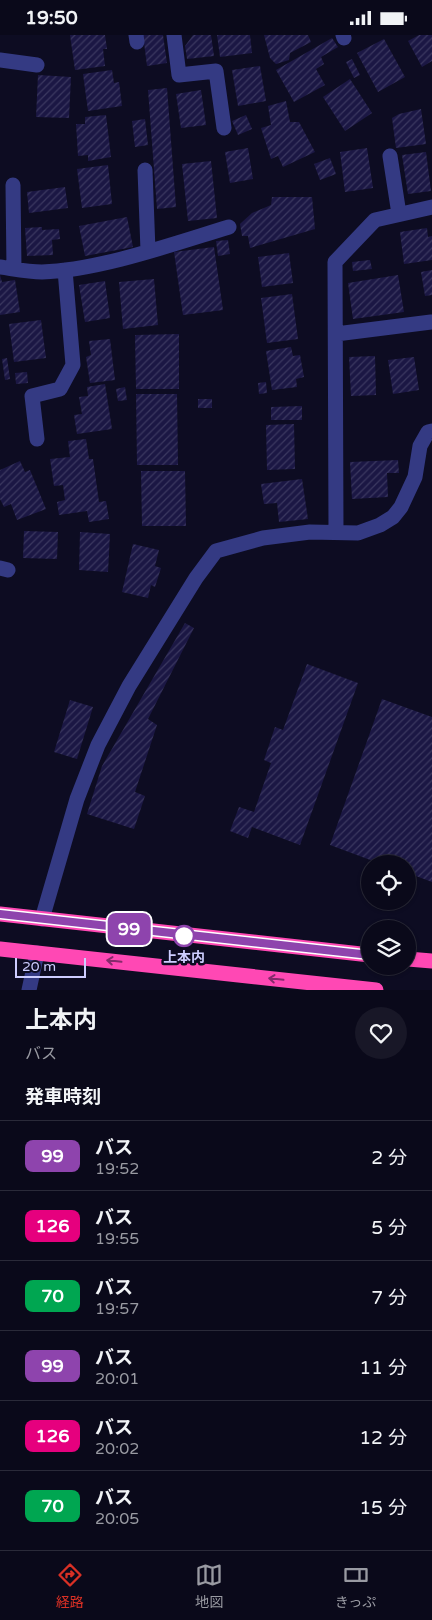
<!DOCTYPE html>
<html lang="ja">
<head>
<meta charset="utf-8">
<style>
	body { margin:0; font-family:"Varela Round","Noto Sans JP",sans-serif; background:#181727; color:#f1f3f6; height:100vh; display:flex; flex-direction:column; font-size:19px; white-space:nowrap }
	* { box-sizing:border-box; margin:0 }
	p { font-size:16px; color:#999aa2 }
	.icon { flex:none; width:28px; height:28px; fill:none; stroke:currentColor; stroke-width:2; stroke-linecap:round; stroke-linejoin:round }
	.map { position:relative; height:955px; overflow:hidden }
	.panel { display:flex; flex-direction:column; background:#0a091a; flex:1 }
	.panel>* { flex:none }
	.badge { padding:0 10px; border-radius:8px; font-size:18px; line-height:32px }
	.fabs { position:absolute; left:361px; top:820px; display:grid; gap:10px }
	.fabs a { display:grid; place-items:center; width:55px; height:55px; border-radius:50%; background:#0a091a; box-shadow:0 1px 4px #0004,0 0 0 1px #2a2a39; font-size:25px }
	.scale { position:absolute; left:15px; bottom:12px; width:71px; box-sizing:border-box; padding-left:5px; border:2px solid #cdcdff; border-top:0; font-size:14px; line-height:18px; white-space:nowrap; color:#cdcdff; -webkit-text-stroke:4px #0d0c22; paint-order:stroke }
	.map>.badge { position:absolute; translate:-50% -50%; box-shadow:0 0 0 2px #fff }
	h2 { padding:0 25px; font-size:19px; line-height:45px }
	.round { display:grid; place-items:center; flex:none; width:52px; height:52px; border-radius:26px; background:#181727 }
	.overview { display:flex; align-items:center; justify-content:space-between; height:85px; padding:0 25px }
	h1 { font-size:24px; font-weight:700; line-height:38px }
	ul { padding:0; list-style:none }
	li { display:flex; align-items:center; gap:15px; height:70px; padding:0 25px; border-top:1px solid #2a2a39 }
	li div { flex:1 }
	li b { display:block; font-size:19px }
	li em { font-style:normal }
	li .badge { min-width:55px; font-weight:700; text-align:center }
	.status { display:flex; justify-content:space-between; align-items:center; height:35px; padding:0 25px; background:#0a091a; direction:ltr }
	.status svg { height:14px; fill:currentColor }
	.dock { display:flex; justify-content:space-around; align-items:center; height:70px; border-top:1px solid #2a2a39; background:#0a091a; font-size:14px; color:#999aa2 }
	.dock a { display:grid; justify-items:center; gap:2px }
	.dock .active { color:#d93025 }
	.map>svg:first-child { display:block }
	.building { fill:url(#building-hatch) }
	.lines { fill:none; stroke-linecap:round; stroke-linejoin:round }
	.street { stroke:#343a83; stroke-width:15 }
	.highway { stroke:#ff48b4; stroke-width:15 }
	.oneway { stroke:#862a6b }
	.line-casing { stroke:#fff; stroke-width:11 }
	.line { stroke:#8e44ad; stroke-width:8 }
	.stop-dot { fill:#fff; stroke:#8e44ad; stroke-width:2.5 }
	.labels { text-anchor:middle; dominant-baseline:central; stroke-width:5; stroke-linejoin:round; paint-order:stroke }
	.stop-label { font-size:14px; font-weight:bold; fill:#cdcdff; stroke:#0d0c22 }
</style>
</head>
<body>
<div class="status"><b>19:50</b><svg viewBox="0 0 49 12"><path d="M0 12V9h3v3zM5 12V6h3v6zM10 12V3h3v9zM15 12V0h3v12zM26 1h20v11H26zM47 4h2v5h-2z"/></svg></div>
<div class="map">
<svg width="432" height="955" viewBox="0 0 432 955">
	<defs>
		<pattern id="building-hatch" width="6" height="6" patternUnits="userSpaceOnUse" patternTransform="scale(1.25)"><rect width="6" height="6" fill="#1b1744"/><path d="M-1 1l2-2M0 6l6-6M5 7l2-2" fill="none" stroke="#3b3860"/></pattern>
	</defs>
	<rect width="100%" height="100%" fill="#0d0c22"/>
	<path class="building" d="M70,0H105L107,14H103L105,31L75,35Z
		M143,0H163L167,28L147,31Z
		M193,0H211L214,21L187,24L185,11Z
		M217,0H250L252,18L220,22Z
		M264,0H308L311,7L290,18L289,25L276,29L270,23Z
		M419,0H432V26L422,32L408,6Z
		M332,3L338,12L321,22L324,29L316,34L325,50L294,67L276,35Z
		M384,4L405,42L378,57L357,18Z
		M352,24L360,40L354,43L346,27Z
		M260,31L266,66L238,71L232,35Z
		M112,35L114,48L119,47L122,71L88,76L83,39Z
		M38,40L71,42L69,83L36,82Z
		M350,44L372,78L345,96L323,62Z
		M167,53L176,172L157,174L148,55Z
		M201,55L206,90L181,93L176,59Z
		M286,66L290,87H299L315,117L283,132L278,121L271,124L261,93L271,90L268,71Z
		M421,74L426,109L396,113L392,83L399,79Z
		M106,80L111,122L88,126V120L78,121L76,89H85V82Z
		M246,80L252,94L238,100L232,86Z
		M145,84L148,110L135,112L132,86Z
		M248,113L253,144L230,148L225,117Z
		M367,113L373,153L345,157L340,117Z
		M426,117L431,156L408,159L402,120Z
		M330,123L336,139L320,145L314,129Z
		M211,126L217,183L188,186L182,129Z
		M108,130L112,169L82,173L77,134Z
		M65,152L68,173L29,178L27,157Z
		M272,162H312L315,194L250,213L248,201H242L240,189L252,178L271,170Z
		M127,182L133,212L85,221L79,191Z
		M42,192V195L59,194L60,204L52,205L53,220L27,221L25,193Z
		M427,193L428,202L432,201V225L404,229L400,197Z
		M228,205L230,219L218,221L216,206Z
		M214,212L223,275L183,280L174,217Z
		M289,218L293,248L262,252L258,222Z
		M370,225L372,234L353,236L352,227Z
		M432,235V260L425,261L421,237Z
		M0,240L2,247L15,245L20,277L0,280Z
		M398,240L404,277L353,284L348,248Z
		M154,244L158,290L123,294L119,247Z
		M105,246L110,283L85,287L79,250Z
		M292,259L298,304L267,308L261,263Z
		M41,285L46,323L14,327L9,289Z
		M179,299V354H136L135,300Z
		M110,304L115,345L90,348L86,322L91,320L89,306Z
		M291,312L293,321L300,320L304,342L296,344L297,352L272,355L266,316Z
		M375,321L376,360L351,361L349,322Z
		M414,322L419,355L393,359L388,325Z
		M7,323L10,344L5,345L2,324Z
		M27,337L28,348L16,349L15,338Z
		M266,347L267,358L259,359L258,348Z
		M105,349L112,394L77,399L74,380L82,379L79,362L88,361L87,352Z
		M125,352L127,365L118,366L116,354Z
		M136,359H177L178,430H137Z
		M198,364H212V373H198Z
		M302,371V385H271V372Z
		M294,389L295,434L267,435L266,390Z
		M86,404L89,424H93L99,467L106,466L109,484L89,487L87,476L59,480L57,467L65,465L63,450L54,451L50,424L70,422L68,406Z
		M398,425L399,438H387L388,462L352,464L350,427Z
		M20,426L25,437L30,435L46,474L17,485L11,469L4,472L0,464V435Z
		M141,436H185L186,491H142Z
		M302,444L308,484L279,487L277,468L264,469L261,449Z
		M24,496L58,497L57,524L23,523Z
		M80,497L110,499L108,537L79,535Z
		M133,509L159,515L155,531L161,533L155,552L151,550L148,563L122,557Z
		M185,588L194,593L148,684L157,690L135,757L145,761L134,794L87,779L102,731Z
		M307,629L358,648L300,810L252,792L248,803L230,796L239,772L254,777L271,728L264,725L275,692L283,695Z
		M382,664L432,682V847L408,838V829H381L330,810Z
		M70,665L93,672L77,724L54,717Z"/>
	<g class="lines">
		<path class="street" d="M136,0L137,7
			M174,0L179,40L216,36L224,93
			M343,0L344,3
			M0,25L37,30
			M390,121L399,179
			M145,135L148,216
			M13,150L14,234
			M0,232C14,234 28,237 42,237C100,235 173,209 229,192
			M336,299L431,287
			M37,404L32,361L60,354L73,330L65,235
			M336,496L335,227L375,185L432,172
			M0,533L8,535
			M42,884L77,764L98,710L129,651L196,543L216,516L263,503L310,497L358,498L380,490L393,482L401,472L415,442L420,411L428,397L432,396
			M29,955L37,918"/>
		<path class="highway" d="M0,879L370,920
			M0,914L376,955
			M408,924L432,926"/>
	</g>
	<defs><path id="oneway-shaft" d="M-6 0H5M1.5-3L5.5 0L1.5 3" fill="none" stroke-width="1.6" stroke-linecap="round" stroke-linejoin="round" transform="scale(1.25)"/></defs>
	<g class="oneway">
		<use href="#oneway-shaft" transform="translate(114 926) rotate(-174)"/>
		<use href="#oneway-shaft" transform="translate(276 944) rotate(-174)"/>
	</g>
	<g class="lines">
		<defs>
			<path id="line" d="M0,879L370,920"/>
		</defs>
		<use href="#line" class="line-casing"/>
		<use href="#line" class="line"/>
	</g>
	<circle class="stop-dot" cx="184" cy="901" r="10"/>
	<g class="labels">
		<g class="stop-label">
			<text x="184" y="922">上本内</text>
		</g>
	</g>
</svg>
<div class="fabs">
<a><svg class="icon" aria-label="locate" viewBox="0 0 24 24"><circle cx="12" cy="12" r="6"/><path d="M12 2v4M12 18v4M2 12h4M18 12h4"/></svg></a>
<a><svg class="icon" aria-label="layers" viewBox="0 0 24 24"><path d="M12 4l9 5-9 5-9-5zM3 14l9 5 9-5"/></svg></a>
</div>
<div class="scale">20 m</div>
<b class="badge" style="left:129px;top:894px;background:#8e44ad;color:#fff">99</b>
</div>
<section class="panel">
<div class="overview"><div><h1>上本内</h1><p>バス</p></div><a class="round"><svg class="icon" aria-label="heart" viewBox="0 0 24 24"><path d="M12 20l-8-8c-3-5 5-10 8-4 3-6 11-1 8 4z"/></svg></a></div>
<h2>発車時刻</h2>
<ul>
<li><span class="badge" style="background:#8e44ad;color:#fff">99</span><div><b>バス</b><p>19:52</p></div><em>2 分</em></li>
<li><span class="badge" style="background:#e6007e;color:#fff">126</span><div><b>バス</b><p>19:55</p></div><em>5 分</em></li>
<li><span class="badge" style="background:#00a651;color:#fff">70</span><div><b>バス</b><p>19:57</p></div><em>7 分</em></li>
<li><span class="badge" style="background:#8e44ad;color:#fff">99</span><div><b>バス</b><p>20:01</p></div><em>11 分</em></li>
<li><span class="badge" style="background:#e6007e;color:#fff">126</span><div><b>バス</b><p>20:02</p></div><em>12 分</em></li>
<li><span class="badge" style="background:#00a651;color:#fff">70</span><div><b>バス</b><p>20:05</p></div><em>15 分</em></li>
</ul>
</section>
<nav class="dock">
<a class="active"><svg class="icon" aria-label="directions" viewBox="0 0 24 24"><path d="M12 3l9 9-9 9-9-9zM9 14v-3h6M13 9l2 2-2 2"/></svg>経路</a>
<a><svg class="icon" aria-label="map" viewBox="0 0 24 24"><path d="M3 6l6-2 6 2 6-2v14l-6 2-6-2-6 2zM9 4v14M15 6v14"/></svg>地図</a>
<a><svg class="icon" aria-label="tickets" viewBox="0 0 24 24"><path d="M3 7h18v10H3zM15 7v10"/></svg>きっぷ</a>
</nav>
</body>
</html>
